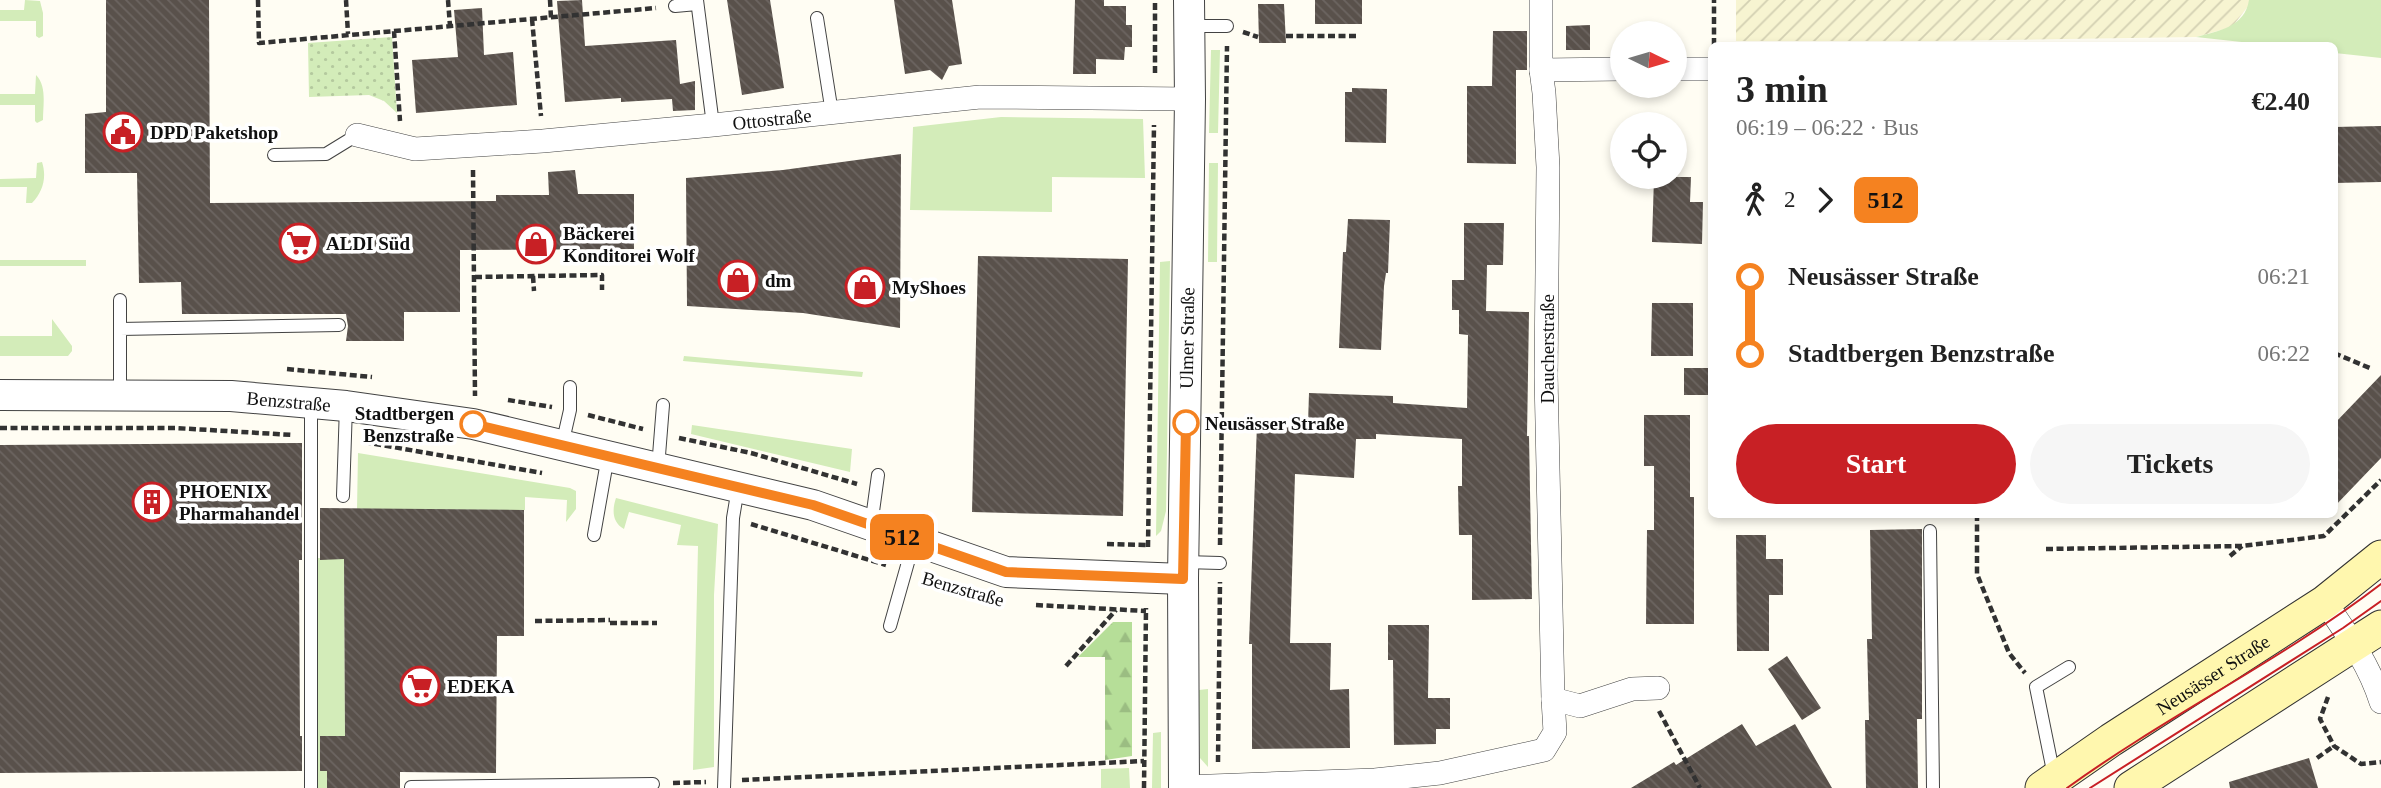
<!DOCTYPE html>
<html lang="en">
<head>
<meta charset="utf-8">
<style>
	body { margin:0; font-family:"Times New Roman",serif; background:#f6f6f6; color:#222; height:100vh; display:flex; flex-direction:column; font-size:26px; white-space:nowrap }
	* { box-sizing:border-box; margin:0 }
	p { font-size:23px; color:#767676 }
	.icon { flex:none; width:38px; height:38px; fill:none; stroke:currentColor; stroke-width:2; stroke-linecap:round; stroke-linejoin:round }
	.map { position:relative; flex:1; overflow:hidden }
	.drawer { position:absolute; left:1708px; top:42px; width:630px; height:476px; display:flex; flex-direction:column; background:#fff; border-radius:10px; box-shadow:0 4px 10px #0003 }
	.drawer>* { flex:none }
	.badge { padding:0 14px; border-radius:10px; font-size:24px; line-height:46px }
	.needle { width:46px; rotate:95deg }
	.tools { position:absolute; left:1610px; top:21px; display:grid; gap:14px }
	.tools a { display:grid; place-items:center; width:77px; height:77px; border-radius:50%; background:#fff; box-shadow:0 4px 10px #0003; font-size:35px }
	.map>.badge { position:absolute; translate:-50% -50%; box-shadow:0 0 0 4px #fff }
	.legs { display:flex; align-items:center; gap:10px; height:77px; padding:0 28px; font-size:23px }
	.legs p { margin-inline-start:auto }
	.overview { display:flex; align-items:center; justify-content:space-between; height:119px; padding:0 28px }
	h1 { font-size:38px; font-weight:800; line-height:52px }
	.button { display:flex; gap:14px; margin-top:auto; padding:14px 28px }
	.button a { flex:1; height:80px; border-radius:42px; background:#c82025; color:#fff; font-size:28px; font-weight:800; line-height:80px; text-align:center }
	.button a+a { background:#f6f6f6; color:#222 }
	ul { padding:0 28px; list-style:none }
	li { display:flex; align-items:center; gap:24px; height:77px; font-size:26px }
	li i { display:grid; place-items:center; width:10px; height:100%; margin:0 9px; background:currentColor }
	li i::after { content:''; width:18px; height:18px; margin:-9px; border:5px solid; border-radius:50%; background:#fff }
	li p { margin-inline-start:auto }
	li:first-child i { background:linear-gradient(#0000 50%,currentColor 0) }
	li:last-child i { background:linear-gradient(currentColor 50%,#0000 0) }
	.map>svg:first-child { display:block }
	.farmland { fill:url(#farmland-furrows) }
	.grass { fill:#d3ecb9 }
	.forest { fill:url(#forest-firs) }
	.park { fill:url(#park-dots) }
	.building { fill:url(#building-back-hatch) }
	.lines { fill:none; stroke-linecap:round; stroke-linejoin:round }
	.service-casing { stroke:#434343; stroke-width:14 }
	.minor-casing { stroke:#434343; stroke-width:24 }
	.tertiary-casing { stroke:#434343; stroke-width:32 }
	.secondary-casing { stroke:#323232; stroke-width:35 }
	.path { stroke:#323232; stroke-width:4.5; stroke-dasharray:7 3.5; stroke-linecap:butt }
	.service { stroke:#fff; stroke-width:12 }
	.minor { stroke:#fff; stroke-width:23 }
	.tertiary { stroke:#fff; stroke-width:30 }
	.secondary { stroke:#fff7ae; stroke-width:33 }
	.tram { stroke:#c82025; stroke-width:2 }
	.line-1-casing { stroke:#fff; stroke-width:16 }
	.line-1 { stroke:#f58220; stroke-width:10 }
	.stop-1-dot { fill:#fff; stroke:#f58220; stroke-width:3.5 }
	.labels { text-anchor:middle; dominant-baseline:central; stroke-width:7; stroke-linejoin:round; paint-order:stroke }
	.street-label { font-size:19px; fill:#101010; stroke:#fff }
	.poi-label { font-size:19px; font-weight:bold; fill:#101010; stroke:#fff; text-anchor:start }
	.stop-label { font-size:19px; font-weight:bold; fill:#101010; stroke:#fff; text-anchor:end }
</style>
</head>
<body>
<div class="map">
<svg width="2381" height="788" viewBox="0 0 2381 788">
	<defs>
		<pattern id="farmland-furrows" width="10" height="10" patternUnits="userSpaceOnUse" patternTransform="scale(1.75)"><rect width="10" height="10" fill="#f7f4d1"/><path d="M-1 1l2-2M0 10L10 0M9 11l2-2" fill="none" stroke="#d3d0b2"/></pattern>
		<pattern id="forest-firs" width="22" height="20" patternUnits="userSpaceOnUse" patternTransform="scale(1.75)"><rect width="22" height="20" fill="#b6de98"/><path d="M5 1l3.5 6h-7zM16 11l3.5 6h-7z" fill="#9bbd82"/></pattern>
		<pattern id="park-dots" width="8" height="8" patternUnits="userSpaceOnUse" patternTransform="scale(1.75)"><rect width="8" height="8" fill="#d3ecb9"/><path d="M2 2h.1M6 6h.1" fill="none" stroke="#b4c99e" stroke-width="1.8" stroke-linecap="round"/></pattern>
		<pattern id="building-back-hatch" width="6" height="6" patternUnits="userSpaceOnUse" patternTransform="scale(1.75)"><rect width="6" height="6" fill="#59514b"/><path d="M-1 5l2 2M0 0l6 6M5-1l2 2" fill="none" stroke="#6c6561"/></pattern>
	</defs>
	<rect width="100%" height="100%" fill="#fffdf3"/>
	<path class="farmland" d="M1736,0H2249V5L2232,27L2196,37L1934,41H1736Z"/>
	<path class="grass" d="M25,0L40,1L43,13V36L39,38L36,36V21H0V10H24Z
		M2249,0H2381V58L2335,53L2334,46L2269,45L2196,37C2218,31 2245,27 2249,0Z
		M1211,50H1220L1218,133H1209Z
		M36,75C47,86 43,105 43,120L37,123L35,121V105H0V94H35Z
		M1001,117L1143,119L1145,178L1052,177V212L910,210L913,127Z
		M42,162C47,177 43,192 32,203H26L27,187H0V179L36,178L37,163Z
		M1209,163H1218L1217,262H1208Z
		M0,260H86V266H0Z
		M1170,261L1166,511L1161,531L1156,536L1160,262Z
		M52,319L72,346V351L68,356H0V336H52Z
		M684,356L863,372L862,377L683,361Z
		M692,425L852,449L850,472L691,434Z
		M358,453L570,488L576,491V509L566,522L567,500L525,497V510L357,509Z
		M616,498L718,524L714,595V767L693,770L698,546L677,545L681,525L629,512L624,529C612,522 612,510 616,498Z
		M317,558H344L345,736H327V788H318Z
		M1208,689V767L1200,758L1199,690Z
		M1161,732V788H1152L1153,733Z
		M1129,768L1130,788H1101V769Z"/>
	<path class="forest" d="M1113,622H1132V756L1105,760V657H1078Z"/>
	<path class="park" d="M392,37L397,113L384,101L369,95L309,97L308,43Z"/>
	<path class="building" d="M106,0H209L210,203L496,201V195H549L548,172L575,170L578,194H634V249L460,250V312H404V341H346L348,326L346,314H182L181,282L139,283L137,173H85V114L106,112Z
		M582,0L585,46L676,40L680,84L695,81V110L673,111L672,99L621,102V98L565,102L557,1Z
		M727,0H770L784,88L742,95Z
		M894,0H952L962,64L949,66L942,80L930,70L905,74Z
		M1075,0H1104V6H1126V25H1132V47H1125L1124,60L1096,59V74H1073Z
		M1315,0H1362V24H1315Z
		M1258,4H1284L1286,43H1259Z
		M482,8L484,55L513,52L517,105L416,113L412,60L458,57L454,10Z
		M1590,25V50H1566V26Z
		M1493,31H1527V70H1516V164L1467,163V86H1492Z
		M1352,88L1387,89L1386,143L1345,142V92H1352Z
		M2381,126V182L2334,183V127Z
		M901,154L900,328L803,313L687,306L686,178L783,170Z
		M1654,177H1691L1690,202H1703L1702,244L1652,242Z
		M1348,219L1390,220L1388,273H1386L1384,286L1381,350L1339,348L1343,252H1346Z
		M1464,223H1504L1503,265H1487L1486,311L1529,312L1527,436H1529L1532,599L1472,600V535H1459L1458,486H1462V439L1376,434V439H1356L1354,478L1295,474L1290,643H1331L1330,690L1349,689L1350,748L1252,749V644H1249L1257,424H1308L1309,393L1393,396V403L1467,408L1468,335L1459,334V310H1452V280H1464Z
		M978,256L1128,259L1123,516L972,512Z
		M1652,303H1693V356H1651Z
		M1684,368H1712V395H1684Z
		M2381,375V458L2334,507V424Z
		M1644,415H1690V497H1694V624H1646L1647,530H1654V466H1644Z
		M302,443V560H299L300,736H302V771L0,773V445Z
		M320,508L524,510V636H497L496,773L400,772V788H327V771H320V736H345L344,559L320,560Z
		M1922,529V719H1917L1918,788H1866L1865,720H1869L1867,639H1872L1870,530Z
		M1736,535H1766V559H1783V595H1769V651H1737Z
		M1388,625H1429L1428,698H1450V729H1436V744L1394,745L1393,660H1388Z
		M1787,656L1821,708L1802,720L1768,669Z
		M1742,724L1756,746L1795,724L1832,788H1631L1674,762L1676,765Z
		M2309,758L2318,788H2230L2229,782Z"/>
	<g class="lines">
		<defs>
			<path id="service" d="M697,0L713,125
				M675,6L697,4
				M817,18L832,113
				M1190,26H1227
				M274,155L326,154L357,135
				M120,300V395
				M120,329L339,325
				M562,445L570,410V387
				M658,468L663,405
				M343,496L346,406
				M871,526L878,475
				M1930,531L1933,788
				M594,535L608,456
				M1184,562L1220,563
				M890,626L914,541
				M2054,776L2036,687L2069,667
				M411,787L653,784
				M311,788V403
				M724,788L733,518L738,488"/>
			<g id="minor">
				<path d="M1541,0V70L1544,93L1548,167L1546,376L1553,699"/>
				<path d="M1675,69H1712"/>
				<path d="M1541,70L1622,69"/>
				<path id="s1" d="M357,135L415,149L543,141L713,125L980,97L1190,99"/>
				<path d="M2325,602C2347,634 2369,664 2381,702"/>
				<path d="M1184,787L1375,780L1440,773L1544,750L1555,732L1553,699L1580,706L1632,689L1658,688"/>
			</g>
			<g id="tertiary">
				<path id="s2" d="M0,395L231,396L346,406L473,424L813,505L1006,572L1183,579"/>
				<path id="s3" d="M1184,788L1183,579L1190,99L1189,0"/>
			</g>
			<g id="secondary">
				<path id="s4" d="M2042,788L2111,740L2325,602L2381,557"/>
				<path d="M2131,788L2381,627"/>
			</g>
		</defs>
		<use href="#service" class="service-casing"/>
		<use href="#minor" class="minor-casing"/>
		<use href="#tertiary" class="tertiary-casing"/>
		<use href="#secondary" class="secondary-casing"/>
		<path class="path" d="M258,0L259,43L656,8
			M346,0L348,34
			M448,0L450,26
			M550,0L551,18
			M532,19L541,116
			M394,31L400,121
			M1243,32L1258,37
			M1286,36H1358
			M1714,45V0
			M1155,73V0
			M473,170L475,396
			M533,276L534,291
			M475,277L602,275V290
			M2334,353L2372,369
			M287,369L372,377
			M508,400L552,407
			M588,415L643,429
			M0,428H175L293,435
			M679,438L751,453L857,484
			M364,442L542,473
			M1977,514V574L2009,653L2025,673
			M751,524L886,565
			M1107,544L1148,545
			M1220,545L1227,46
			M1148,547L1154,125
			M2046,549L2242,546L2324,536L2381,480
			M2230,556L2242,546
			M924,579L999,603
			M1036,605L1146,611
			M535,621L610,620
			M610,623H657
			M1066,666L1116,610
			M2328,697L2320,719L2334,746L2361,764L2381,762
			M1659,711L1700,788
			M2317,758L2334,746
			M1218,762L1220,582
			M742,780L1144,761
			M673,783L706,782
			M1144,788L1146,608"/>
		<use href="#service" class="service"/>
		<use href="#minor" class="minor"/>
		<use href="#tertiary" class="tertiary"/>
		<use href="#secondary" class="secondary"/>
		<path class="tram" d="M2067,788C2168,715 2282,660 2381,584
			M2090,788L2343,628L2381,601"/>
	</g>
	<g class="lines">
		<defs>
			<path id="line-1" d="M473,424L813,505L1006,572L1183,579L1186,423"/>
		</defs>
		<use href="#line-1" class="line-1-casing"/>
		<use href="#line-1" class="line-1"/>
	</g>
	<defs>
		<symbol id="civic-ring" viewBox="-11 -11 22 22"><circle r="9.5" fill="#fff" stroke="#c82025" stroke-width="1.5"/><path d="M-.6-6.5H3V-4.5H.6V-3L4-1V1h2V6H-6V1h2V-1L-.6-3ZM-1.2 2.5V6h2.4V2.5Z" fill="#c82025"/></symbol>
		<symbol id="supermarket-ring" viewBox="-11 -11 22 22"><circle r="9.5" fill="#fff" stroke="#c82025" stroke-width="1.5"/><path d="M-6-5.5h2.5l.6 2H6L4.5 2H-2.5L-4.4-4H-6ZM-1.5 3.2a1.3 1.3 0 1 0 .1 0ZM3 3.2a1.3 1.3 0 1 0 .1 0Z" fill="#c82025"/></symbol>
		<symbol id="shop-ring" viewBox="-11 -11 22 22"><circle r="9.5" fill="#fff" stroke="#c82025" stroke-width="1.5"/><path d="M-5-2.5h2.3a2.7 3.5 0 0 1 5.4 0H5L5.5 6h-11ZM-1.5-2.5h3a1.5 2.3 0 0 0-3 0Z" fill="#c82025"/></symbol>
		<symbol id="building-ring" viewBox="-11 -11 22 22"><circle r="9.5" fill="#fff" stroke="#c82025" stroke-width="1.5"/><path d="M-4-6H4V6H1V3H-1V6H-4ZM-2.5-4.3h1.7v1.8h-1.7ZM.8-4.3h1.7v1.8H.8ZM-2.5-1h1.7V.8h-1.7ZM.8-1h1.7V.8H.8Z" fill="#c82025"/></symbol>
	</defs>
	<g fill-rule="evenodd">
		<use href="#civic-ring" x="101" y="110" width="44" height="44"/>
		<use href="#supermarket-ring" x="277" y="221" width="44" height="44"/>
		<use href="#shop-ring" x="514" y="222" width="44" height="44"/>
		<use href="#shop-ring" x="716" y="258" width="44" height="44"/>
		<use href="#shop-ring" x="843" y="265" width="44" height="44"/>
		<use href="#building-ring" x="130" y="480" width="44" height="44"/>
		<use href="#supermarket-ring" x="398" y="664" width="44" height="44"/>
	</g>
	<g class="stop-1-dot">
		<circle cx="1186" cy="423" r="12"/>
		<circle cx="473" cy="424" r="12"/>
	</g>
	<g class="labels">
		<g class="street-label">
			<text stroke="none"><textPath href="#s1" startOffset="418">Ottostraße</textPath></text>
			<text stroke="none"><textPath href="#s3" startOffset="450">Ulmer Straße</textPath></text>
			<text transform="translate(1547 349) rotate(-90)">Daucherstraße</text>
			<text stroke="none"><textPath href="#s2" startOffset="289">Benzstraße</textPath></text>
			<text transform="translate(963 589) rotate(16)">Benzstraße</text>
			<text stroke="none"><textPath href="#s4" startOffset="205">Neusässer Straße</textPath></text>
		</g>
		<g class="poi-label">
			<text x="150" y="132">DPD Paketshop</text>
			<text x="563" y="233">Bäckerei<tspan x="563" dy="22">Konditorei Wolf</tspan></text>
			<text x="326" y="243">ALDI Süd</text>
			<text x="765" y="280">dm</text>
			<text x="892" y="287">MyShoes</text>
			<text x="179" y="491">PHOENIX<tspan x="179" dy="22">Pharmahandel</tspan></text>
			<text x="447" y="686">EDEKA</text>
		</g>
		<g class="stop-label">
			<text x="454" y="413">Stadtbergen<tspan x="454" dy="22">Benzstraße</tspan></text>
			<text x="1205" y="423" text-anchor="start">Neusässer Straße</text>
		</g>
	</g>
</svg>
<div class="tools">
<a><svg class="needle" viewBox="-14 -14 28 28"><path d="M0-13l5 13h-10z" fill="#e53935"/><path d="M0 13l5-13h-10z" fill="#767676"/></svg></a>
<a><svg class="icon" aria-label="locate" viewBox="0 0 24 24"><circle cx="12" cy="12" r="6"/><path d="M12 2v4M12 18v4M2 12h4M18 12h4"/></svg></a>
</div>
<b class="badge" style="left:902px;top:537px;background:#f58220;color:#111">512</b>
<section class="drawer">
<div class="overview"><div><h1>3 min</h1><p>06:19 – 06:22 · Bus</p></div><b>€2.40</b></div>
<div class="legs"><svg class="icon" aria-label="walk" viewBox="0 0 24 24"><circle cx="13" cy="4" r="2"/><path d="M13 8l-2 6 4 7M11 14l-3 7M7 12l3-4h3l4 4"/></svg>2<svg class="icon" aria-label="forward" viewBox="0 0 24 24"><path d="M9 5l7 7-7 7"/></svg><b class="badge" style="background:#f58220;color:#111">512</b></div>
<ul>
<li><i style="color:#f58220"></i><b>Neusässer Straße</b><p>06:21</p></li>
<li><i style="color:#f58220"></i><b>Stadtbergen Benzstraße</b><p>06:22</p></li>
</ul>
<div class="button"><a>Start</a><a>Tickets</a></div>
</section>
</div>
</body>
</html>
